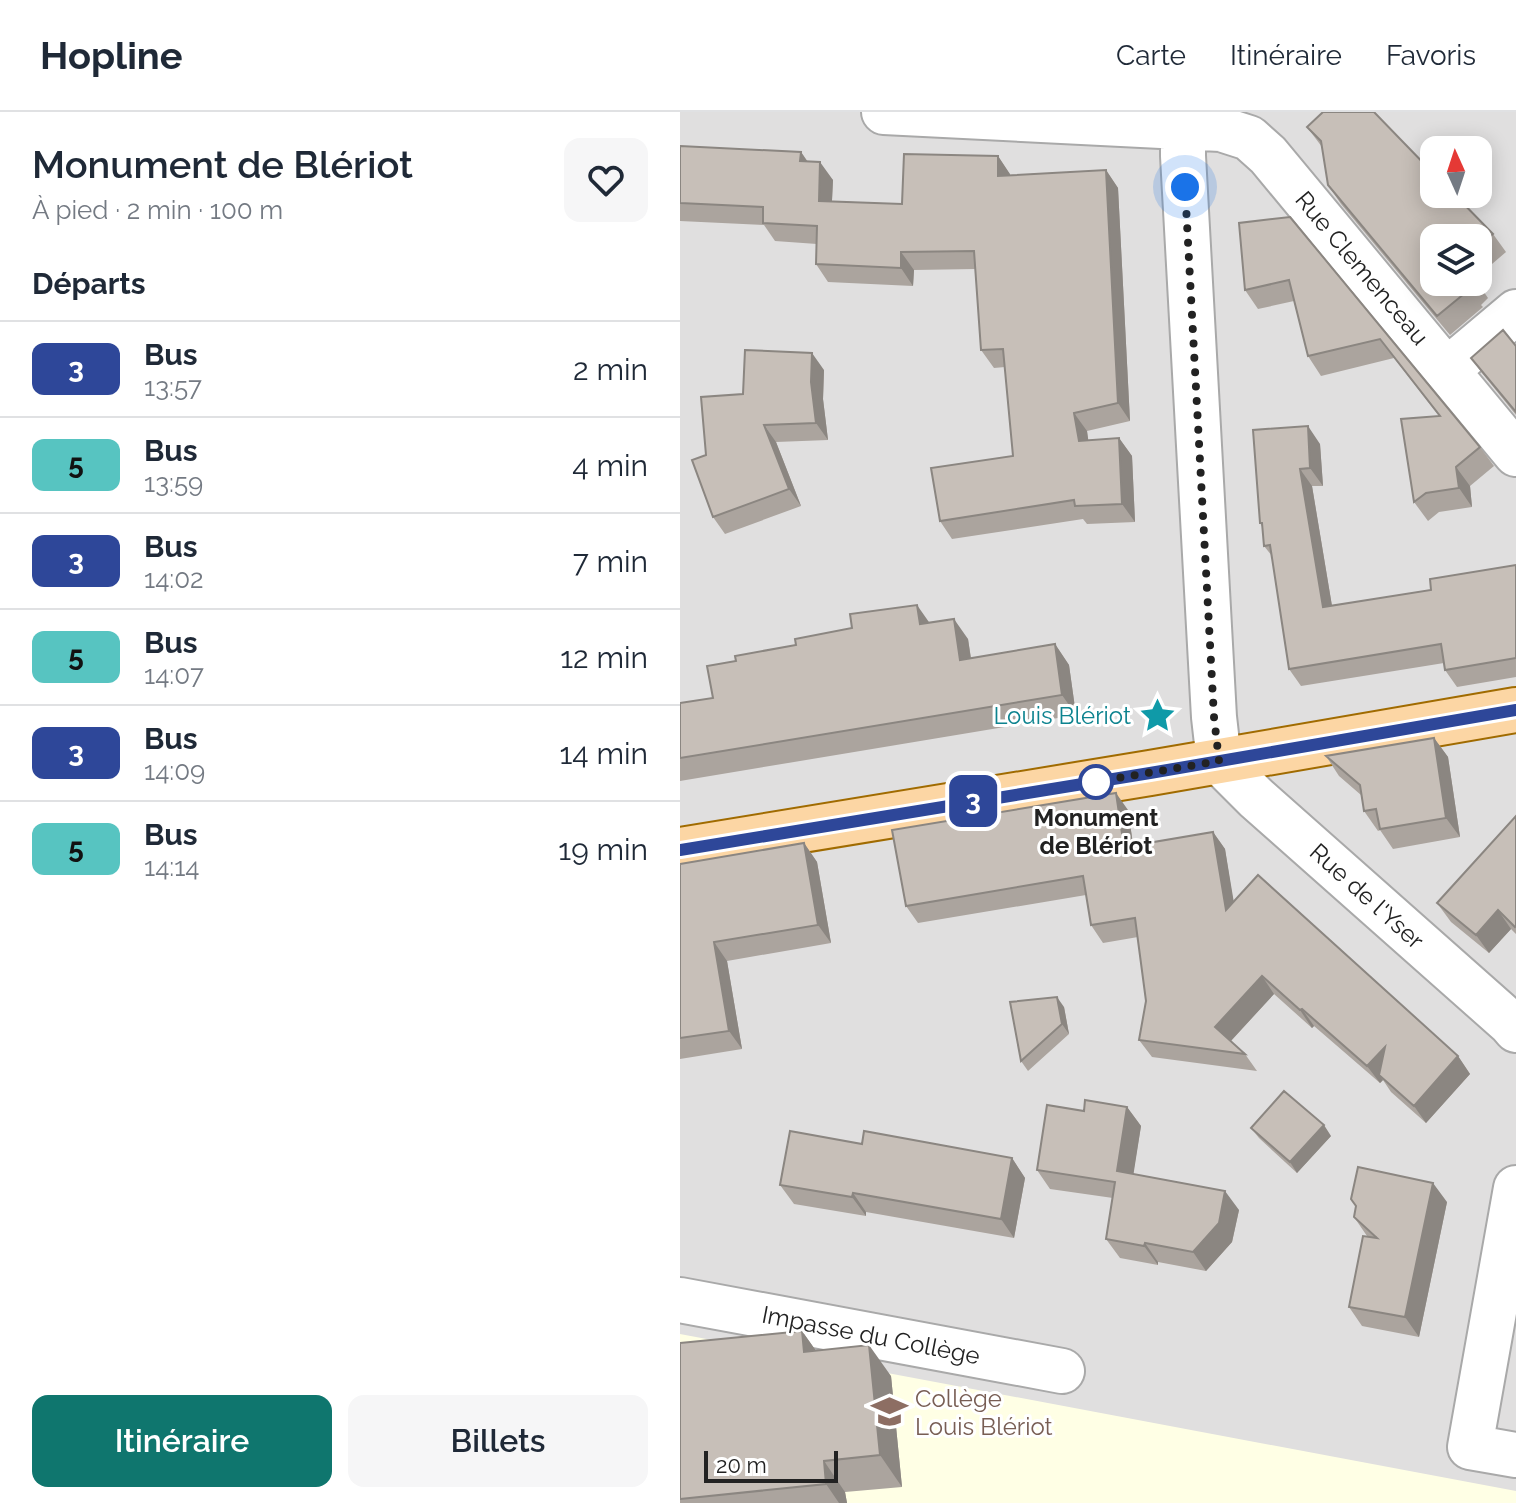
<!DOCTYPE html>
<html lang="fr">
<head>
<meta charset="utf-8">
<style>
	body { margin:0; font-family:Raleway,sans-serif; background:#f6f6f7; color:#1f2937; height:100vh; display:flex; flex-direction:column; font-size:30px; white-space:nowrap }
	* { box-sizing:border-box; margin:0 }
	p { font-size:26px; color:#747a83 }
	.icon { flex:none; width:44px; height:44px; fill:none; stroke:currentColor; stroke-width:2; stroke-linecap:round; stroke-linejoin:round }
	.map { position:relative; flex:1; overflow:hidden }
	.side { display:flex; flex-direction:column; background:#fff; width:680px }
	.side>* { flex:none }
	.badge { padding:0 16px; border-radius:12px; font-size:28px; line-height:52px }
	.needle { width:52px; rotate:357deg }
	.buttons { position:absolute; left:740px; top:24px; display:grid; gap:16px }
	.buttons a { display:grid; place-items:center; width:72px; height:72px; border-radius:16px; background:#fff; box-shadow:0 4px 20px #0003; font-size:40px }
	.scale { position:absolute; left:24px; bottom:20px; width:134px; box-sizing:border-box; padding-left:8px; border:4px solid #222; border-top:0; font-size:22px; line-height:28px; white-space:nowrap; color:#222; -webkit-text-stroke:6px #fff; paint-order:stroke }
	.you { position:absolute; width:40px; height:40px; margin:-20px; border:6px solid #fff; border-radius:50%; background:#1a73e8; box-shadow:0 0 0 12px #1a73e833 }
	.map>.badge { position:absolute; translate:-50% -50%; box-shadow:0 0 0 4px #fff }
	h2 { padding:0 32px; font-size:30px; line-height:72px }
	.round { display:grid; place-items:center; flex:none; width:84px; height:84px; border-radius:16px; background:#f6f6f7 }
	.summary { display:flex; align-items:center; justify-content:space-between; height:136px; padding:0 32px }
	h1 { font-size:38px; font-weight:600; line-height:60px }
	.action { display:flex; gap:16px; margin-top:auto; padding:16px 32px }
	.action a { flex:1; height:92px; border-radius:16px; background:#0f766e; color:#fff; font-size:32px; font-weight:600; line-height:92px; text-align:center }
	.action a+a { background:#f6f6f7; color:#1f2937 }
	ul { padding:0; list-style:none }
	li { display:flex; align-items:center; gap:24px; height:96px; padding:0 32px; border-top:2px solid #e0e1e3 }
	li div { flex:1 }
	li b { display:block; font-size:30px }
	li em { font-style:normal }
	li .badge { min-width:88px; font-weight:700; text-align:center }
	header { display:flex; align-items:center; gap:48px; box-sizing:border-box; height:112px; padding:0 40px; background:#fff; border-bottom:2px solid #e0e1e3 }
	header strong { font-size:38px }
	nav { display:flex; gap:44px; margin-inline-start:auto; font-size:28px }
	main { display:flex; flex:1; min-height:0 }
	.map>svg:first-child { display:block }
	.residential { fill:#e0dfdf; fill-rule:evenodd }
	.education { fill:#ffffe5 }
	.lines { fill:none; stroke-linecap:round; stroke-linejoin:round }
	.minor-casing { stroke:#a9a9a9; stroke-width:48 }
	.major-casing { stroke:#a06b00; stroke-width:48 }
	.minor { stroke:#fff; stroke-width:44 }
	.major { stroke:#fcd6a4; stroke-width:44 }
	.wall { fill:#aba49e }
	.shaded-wall { fill:#8b8681 }
	.building { fill:#c7bfb8; stroke:#8b8681; stroke-width:2 }
	.line-casing { stroke:#fff; stroke-width:18 }
	.line { stroke:#2e4799; stroke-width:12 }
	.walk { stroke:#222; stroke-width:8; stroke-dasharray:0 14.4 }
	.stop-dot { fill:#fff; stroke:#2e4799; stroke-width:4 }
	.labels { text-anchor:middle; dominant-baseline:central; stroke-width:6; stroke-linejoin:round; paint-order:stroke }
	.street-label { font-size:24px; fill:#222; stroke:#fff }
	.culture-label { font-size:24px; fill:#0d838f; stroke:#fff; text-anchor:end }
	.stop-label { font-size:24px; font-weight:bold; fill:#222; stroke:#fff }
	.education-label { font-size:24px; fill:#785e54; stroke:#fff; text-anchor:start }
</style>
</head>
<body>
<header>
<strong>Hopline</strong>
<nav><a>Carte</a><a>Itinéraire</a><a>Favoris</a></nav>
</header>
<main>
<section class="side">
<div class="summary"><div><h1>Monument de Blériot</h1><p>À pied · 2 min · 100 m</p></div><a class="round"><svg class="icon" aria-label="heart" viewBox="0 0 24 24"><path d="M12 20l-8-8c-3-5 5-10 8-4 3-6 11-1 8 4z"/></svg></a></div>
<h2>Départs</h2>
<ul>
<li><span class="badge" style="background:#2e4799;color:#fff">3</span><div><b>Bus</b><p>13:57</p></div><em>2 min</em></li>
<li><span class="badge" style="background:#57c4c1;color:#111">5</span><div><b>Bus</b><p>13:59</p></div><em>4 min</em></li>
<li><span class="badge" style="background:#2e4799;color:#fff">3</span><div><b>Bus</b><p>14:02</p></div><em>7 min</em></li>
<li><span class="badge" style="background:#57c4c1;color:#111">5</span><div><b>Bus</b><p>14:07</p></div><em>12 min</em></li>
<li><span class="badge" style="background:#2e4799;color:#fff">3</span><div><b>Bus</b><p>14:09</p></div><em>14 min</em></li>
<li><span class="badge" style="background:#57c4c1;color:#111">5</span><div><b>Bus</b><p>14:14</p></div><em>19 min</em></li>
</ul>
<div class="action"><a>Itinéraire</a><a>Billets</a></div>
</section>
<div class="map">
<svg width="836" height="1391" viewBox="0 0 836 1391">
	<rect width="100%" height="100%" fill="#f2efe9"/>
	<path class="residential" d="M0,0H836V1391H0ZM754,38H798V82H754ZM754,126H798V170H754Z"/>
	<path class="education" d="M0,1222L836,1379V1391H0Z"/>
	<g class="lines">
		<defs>
			<path id="minor" d="M204,0L541,17L569,26L588,43L836,342
				M503,0V44L534,605L539,649L576,686L830,911L836,918
				M767,258L836,200
				M836,1076L790,1335L836,1343
				M0,1188L382,1259"/>
			<path id="major" d="M0,738L470,661L836,598"/>
		</defs>
		<use href="#minor" class="minor-casing"/>
		<use href="#major" class="major-casing"/>
		<use href="#minor" class="minor"/>
		<use href="#major" class="major"/>
	</g>
	<path class="wall" d="M627,15L813,122L826,140L798,164V126L754,170H797L808,186L801,193L803,195L770,223L661,92L648,73L642,35Z
		M0,34L121,40L128,50L153,68L152,89L222,92L318,44L330,63L426,58L438,76L450,309L407,319L408,328L439,326L452,344L455,410L407,412L403,407L272,427L260,409L333,344L325,255L314,256L301,238L295,157L234,158L233,174L148,170L136,152L137,132L95,129L84,113L0,109Z
		M610,105L800,335L814,354L790,374L792,395L759,400L748,409L734,390L759,304L714,246L641,264L628,244L614,189L578,197L565,178Z
		M836,234V303L802,261L791,246Z
		M144,258L143,287L148,328L96,330L121,394L45,422L33,405L26,343L63,282Z
		M573,318L640,332L643,374H632L652,494L751,478L836,453V565L777,575L765,558L764,551L621,574L609,557L592,444L584,434L583,416L580,411Z
		M249,511L288,527L291,546L375,532L389,553L396,603L0,669V591L33,586Z
		M754,626L768,645L780,725L713,737L700,718L698,719L684,699L681,683L659,664L646,644Z
		M448,698L453,733L533,720L545,737L553,789L778,944L790,962L746,1011L711,980L703,968L700,971L634,914L632,916L594,882L551,929L565,942L577,959L472,945L459,928L466,889L458,825L423,831L411,813L406,783L238,811L226,794Z
		M836,704V822L831,817L809,841L771,810L757,791Z
		M124,731L137,750L151,831L47,849L62,937L0,947V752Z
		M384,895L389,922L348,959L341,949Z
		M447,995L461,1014L453,1062L559,1098L552,1130L526,1159L478,1150V1153L440,1146L426,1127L433,1086L370,1077L357,1058L404,999Z
		M571,1016L651,1024L617,1061L579,1026Z
		M182,1032L332,1046L345,1066L334,1126L186,1100V1104L114,1092L100,1073Z
		M767,1090L739,1225L682,1214L669,1195L687,1124L674,1105Z
		M122,1219L136,1239L211,1264L222,1375L165,1380L167,1391H0V1231Z"/>
	<path class="shaded-wall" d="M121,40L133,58L120,49Z
		M318,44L330,62L331,82L318,64Z
		M140,50L153,68L151,107L139,89Z
		M426,58L438,76L450,309L438,291Z
		M221,140L234,158L233,174L221,156Z
		M132,241L144,258L143,287L148,328L136,311L131,270Z
		M394,301L407,319L411,347L399,329Z
		M84,313L96,330L121,394L109,377Z
		M628,314L640,332L643,374L630,356Z
		M439,326L452,344L455,410L442,392Z
		M776,355L790,374L792,395L779,376Z
		M620,357L632,374L655,512L643,495Z
		M237,493L251,513L240,512Z
		M274,507L288,527L294,568L280,548Z
		M375,532L389,553L396,603L382,583Z
		M754,626L768,645L780,725L766,706Z
		M436,681L448,698L456,752L444,735Z
		M533,720L545,737L558,815L546,798Z
		M124,731L137,750L151,831L138,813Z
		M818,798L831,817L809,841L796,823Z
		M34,830L47,849L62,937L49,919Z
		M582,864L594,882L548,932L535,915Z
		M377,885L384,895L389,922L382,912Z
		M622,897L634,914L632,916L620,898Z
		M705,935L699,963L703,968L700,971L687,954Z
		M778,944L790,962L746,1011L734,994Z
		M447,995L461,1014L451,1078L437,1059Z
		M644,1013L651,1024L617,1061L610,1050Z
		M332,1046L345,1066L334,1126L321,1107Z
		M753,1071L767,1090L739,1225L725,1205Z
		M545,1079L559,1098L552,1130L526,1159L513,1140Z
		M173,1081L186,1100V1104L172,1085Z
		M465,1131L478,1150V1153L464,1134Z
		M122,1219L144,1250L124,1240Z
		M189,1233L211,1264L222,1375L200,1343Z
		M144,1349L165,1380L167,1391H159L146,1372Z"/>
	<path class="building" d="M643,0H694L754,62V82H774L813,122L798,134V126H754V170H793L788,175L790,177L757,204L648,73L641,29L627,15Z
		M0,34L121,40L120,49L140,50L139,89L222,92L224,42L318,44V64L426,58L438,291L394,301L399,329L439,326L442,392L395,394L394,388L260,409L251,356L333,344L323,237L301,238L294,139L221,140V156L136,152L137,114L83,111V95L0,91Z
		M610,105L800,335L776,355L779,376L746,381L734,390L721,307L760,304L700,227L628,244L609,168L565,178L559,111Z
		M823,218L836,234V300L791,246Z
		M65,238L132,241L131,270L136,311L84,313L109,377L33,405L12,348L26,343L21,285L63,282Z
		M628,314L630,356L620,357L643,495L751,478L750,467L836,453V546L765,558L761,532L609,557L590,433L584,434L582,411H580L573,318Z
		M237,493L240,512L274,507L280,548L375,532L382,583L0,646V591L33,586L27,554L56,549L55,544L116,533L115,527L172,516L170,502Z
		M754,626L766,706L700,717L696,697L684,699L680,673L646,644Z
		M436,681L444,735L533,720L546,798L578,763L778,944L734,994L699,963L705,935L687,954L622,897L620,898L582,864L535,915L565,942L459,928L466,889L455,806L411,813L403,764L226,794L212,718Z
		M836,704V814L835,815L818,798L796,823L757,791Z
		M124,731L138,813L34,830L49,919L0,926V752Z
		M377,885L382,912L341,949L330,890Z
		M604,979L644,1013L610,1050L571,1016Z
		M405,988L447,995L437,1059L545,1079L539,1111L513,1140L465,1131L464,1134L426,1127L435,1070L357,1058L367,993L404,999Z
		M110,1019L182,1032L184,1019L332,1046L321,1107L173,1081L172,1085L100,1073Z
		M678,1055L753,1071L725,1205L669,1195L683,1124L697,1126L674,1105L676,1094L671,1087Z
		M122,1219L124,1240L189,1233L200,1343L144,1349L146,1372L0,1387V1231Z"/>
	<g class="lines">
		<defs>
			<path id="line" d="M0,738L470,661L836,598"/>
		</defs>
		<use href="#line" class="line-casing"/>
		<use href="#line" class="line"/>
		<path class="walk" d="M416,670H414L539,649L534,605L505,75"/>
	</g>
	<defs>
		<symbol id="sight-bare" viewBox="-9 -9 18 18"><path d="M0-6L1.8-2.2L6-1.7L2.9 1.2L3.7 5.4L0 3.3L-3.7 5.4L-2.9 1.2L-6-1.7L-1.8-2.2Z" fill="#0f9aa8" stroke="#fff" stroke-width="2.5" paint-order="stroke"/></symbol>
		<symbol id="school-bare" viewBox="-9 -9 18 18"><path d="M0-5L7-2L0 1L-7-2ZM-4 1L0 2.5L4 1V4Q0 6-4 4Z" fill="#8d6e63" stroke="#fff" stroke-width="2.5" paint-order="stroke"/></symbol>
	</defs>
	<g fill-rule="evenodd">
		<use href="#sight-bare" x="452" y="578" width="51" height="51"/>
		<use href="#school-bare" x="184" y="1274" width="51" height="51"/>
	</g>
	<circle class="stop-dot" cx="416" cy="670" r="16"/>
	<g class="labels">
		<g class="street-label">
			<text transform="translate(682 156) rotate(50)">Rue Clemenceau</text>
			<text transform="translate(687 784) rotate(42)">Rue de l'Yser</text>
			<text transform="translate(191 1223) rotate(11)">Impasse du Collège</text>
		</g>
		<g class="culture-label">
			<text x="451" y="603">Louis Blériot</text>
		</g>
		<g class="stop-label">
			<text x="416" y="705">Monument<tspan x="416" dy="28">de Blériot</tspan></text>
		</g>
		<g class="education-label">
			<text x="235" y="1286">Collège<tspan x="235" dy="28">Louis Blériot</tspan></text>
		</g>
	</g>
</svg>
<div class="buttons">
<a><svg class="needle" viewBox="-14 -14 28 28"><path d="M0-13l5 13h-10z" fill="#e53935"/><path d="M0 13l5-13h-10z" fill="#747a83"/></svg></a>
<a><svg class="icon" aria-label="layers" viewBox="0 0 24 24"><path d="M12 4l9 5-9 5-9-5zM3 14l9 5 9-5"/></svg></a>
</div>
<div class="scale">20 m</div>
<div class="you" style="left:505px;top:75px"></div>
<b class="badge" style="left:293px;top:689px;background:#2e4799;color:#fff">3</b>
</div>
</main>
</body>
</html>
